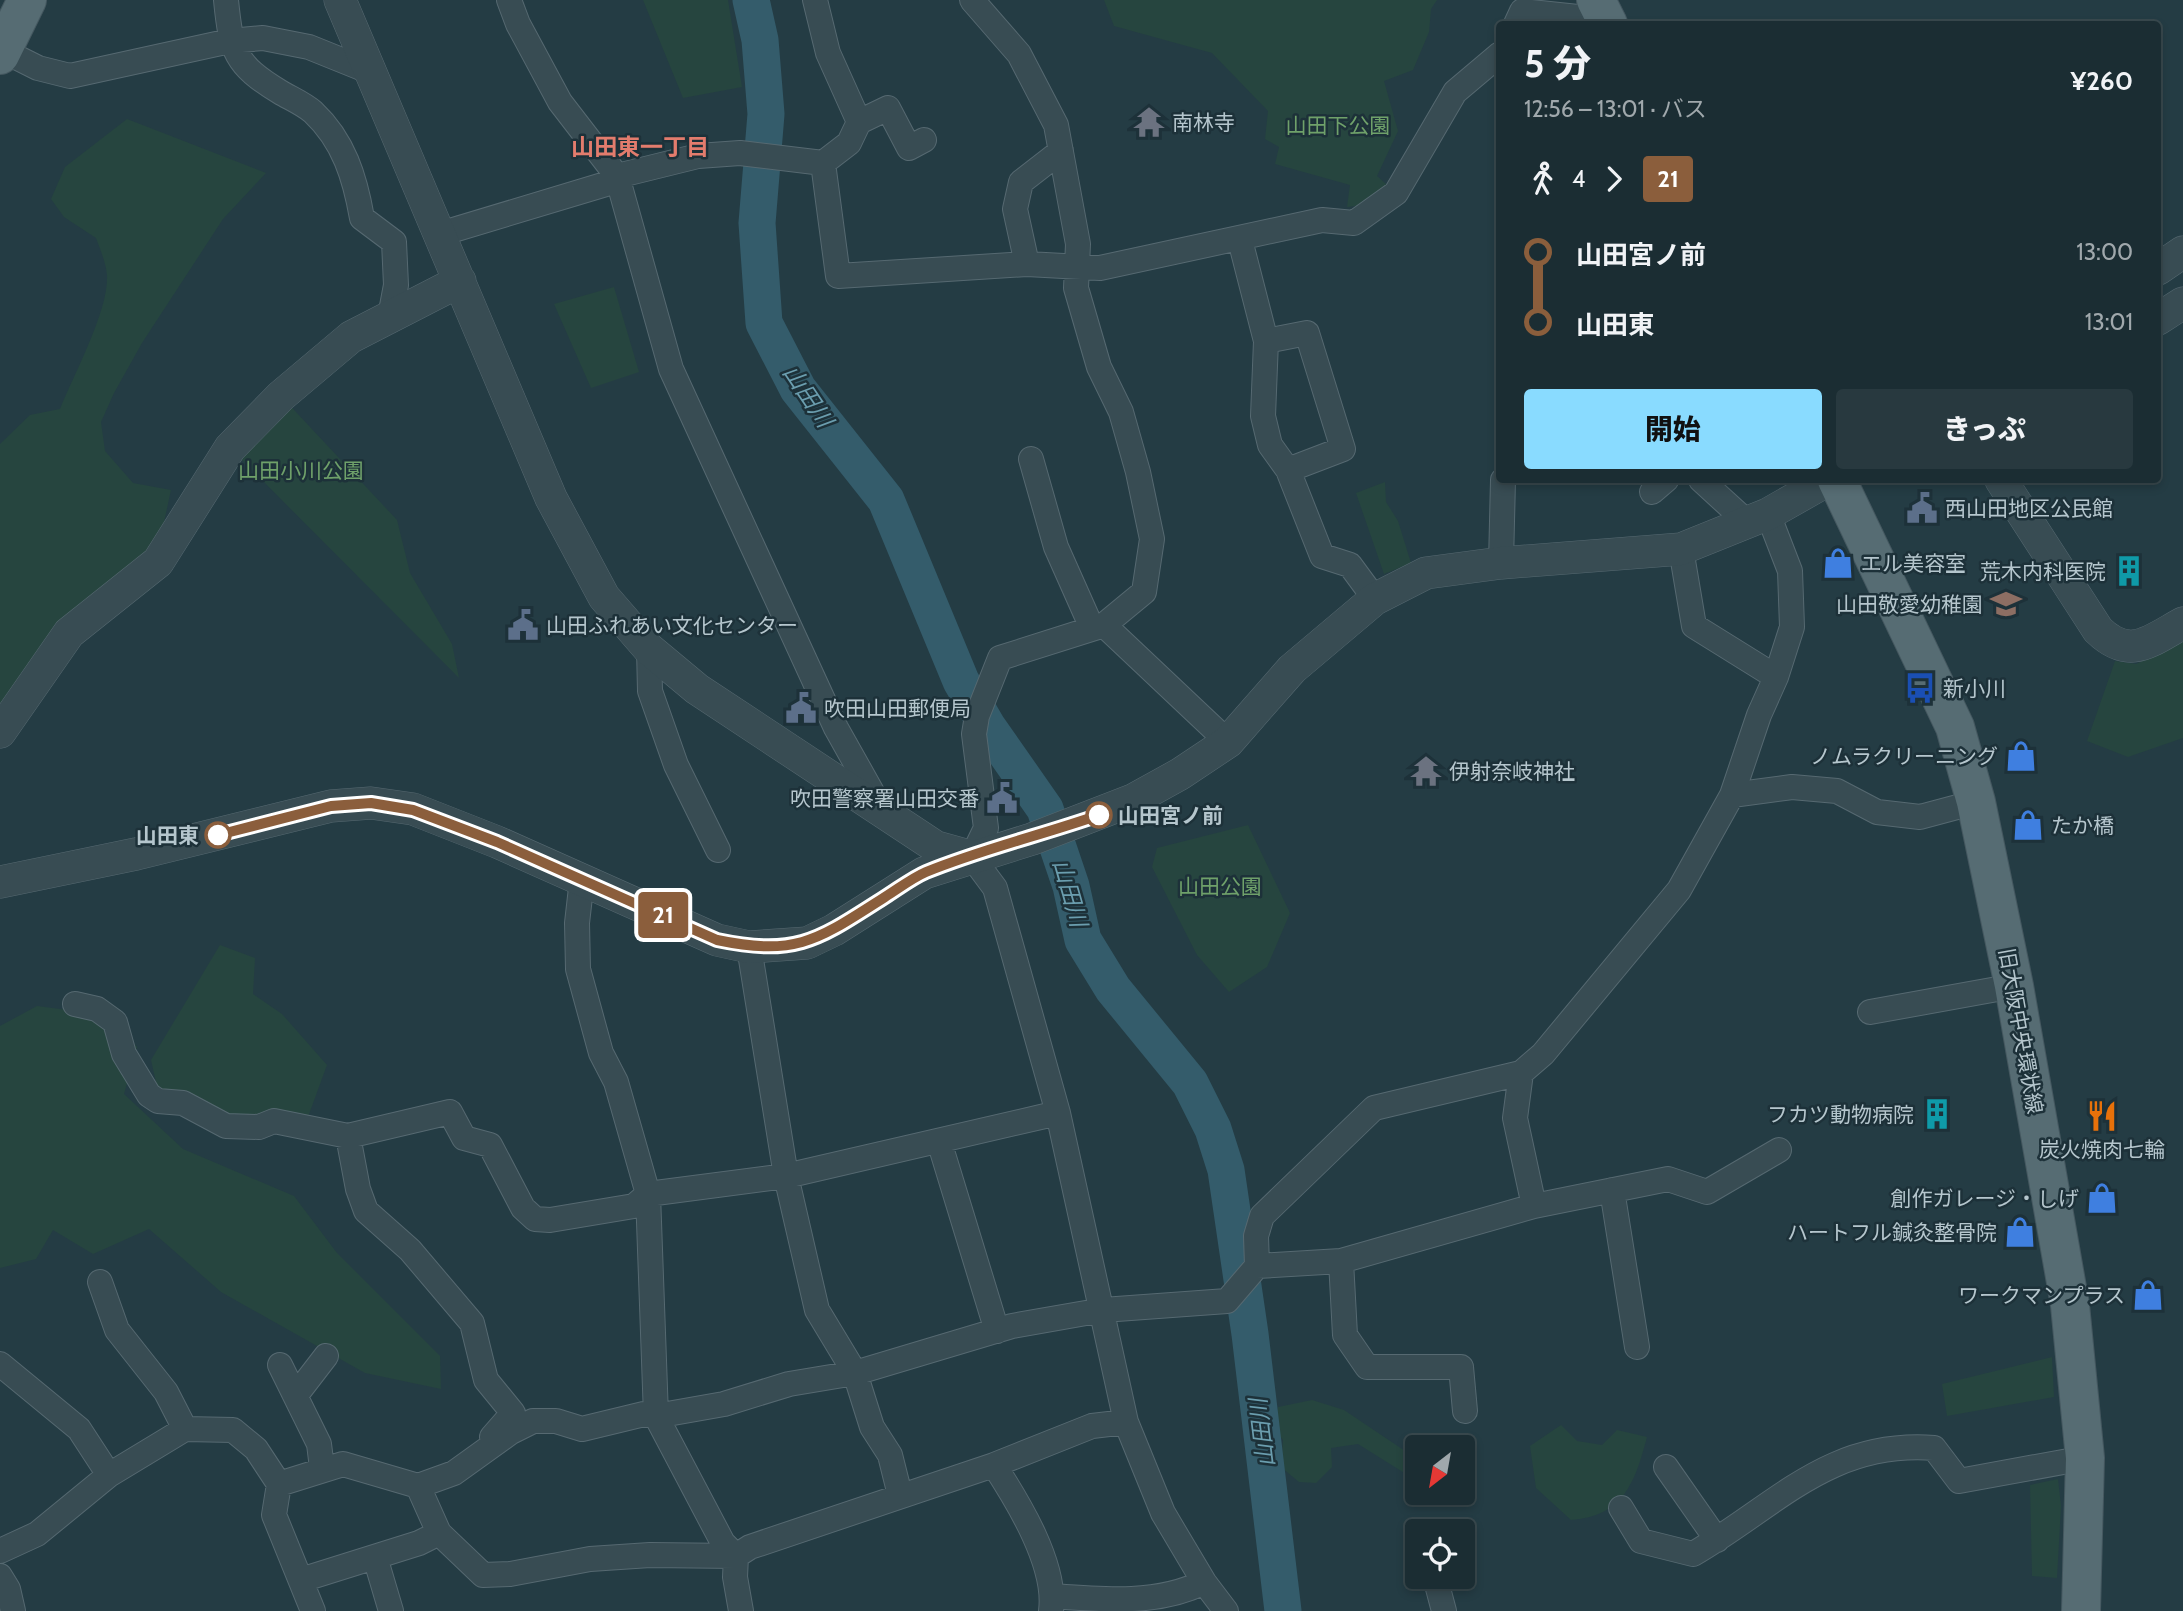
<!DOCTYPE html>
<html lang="ja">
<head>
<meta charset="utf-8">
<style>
	body { margin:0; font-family:Cabin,"Noto Sans JP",sans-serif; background:#28393f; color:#f1f3f6; height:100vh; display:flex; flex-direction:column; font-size:26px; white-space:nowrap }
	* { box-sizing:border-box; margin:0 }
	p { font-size:23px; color:#a0a8ac }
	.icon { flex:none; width:38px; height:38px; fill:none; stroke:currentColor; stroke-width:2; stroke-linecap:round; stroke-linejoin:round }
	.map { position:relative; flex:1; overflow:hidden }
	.sheet { position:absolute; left:1496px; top:21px; width:665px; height:462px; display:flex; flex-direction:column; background:#1b2d33; border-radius:7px; box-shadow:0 4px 10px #0003,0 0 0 2px #39494e }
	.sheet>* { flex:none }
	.badge { padding:0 14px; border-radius:5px; font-size:24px; line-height:46px }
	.needle { width:46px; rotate:211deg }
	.controls { position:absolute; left:1405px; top:1435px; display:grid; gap:14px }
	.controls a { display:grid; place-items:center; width:70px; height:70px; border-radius:7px; background:#1b2d33; box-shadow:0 4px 10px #0003,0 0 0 2px #39494e; font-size:35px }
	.map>.badge { position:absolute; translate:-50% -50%; box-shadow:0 0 0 4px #fff }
	.legs { display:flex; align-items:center; gap:10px; height:77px; padding:0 28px; font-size:23px }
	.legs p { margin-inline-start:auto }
	.headline { display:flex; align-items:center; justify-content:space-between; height:119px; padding:0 28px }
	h1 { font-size:38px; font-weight:800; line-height:52px }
	.cta { display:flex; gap:14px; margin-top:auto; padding:14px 28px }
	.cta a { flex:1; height:80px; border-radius:7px; background:#89dbff; color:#111; font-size:28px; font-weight:800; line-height:80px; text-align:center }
	.cta a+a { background:#28393f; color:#f1f3f6 }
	ul { padding:0 28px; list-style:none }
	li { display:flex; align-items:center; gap:24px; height:70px; font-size:26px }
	li i { display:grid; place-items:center; width:10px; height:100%; margin:0 9px; background:currentColor }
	li i::after { content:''; width:18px; height:18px; margin:-9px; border:5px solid; border-radius:50%; background:#1b2d33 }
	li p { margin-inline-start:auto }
	li:first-child i { background:linear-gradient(#0000 50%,currentColor 0) }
	li:last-child i { background:linear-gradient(currentColor 50%,#0000 0) }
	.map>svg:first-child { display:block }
	.green { fill:#26453f }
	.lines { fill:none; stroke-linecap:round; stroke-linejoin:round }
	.river { stroke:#345c6b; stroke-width:37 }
	.minor-casing { stroke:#566971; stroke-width:26 }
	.tertiary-casing { stroke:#566971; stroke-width:33 }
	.primary-casing { stroke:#455860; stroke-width:40 }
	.minor { stroke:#384c53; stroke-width:24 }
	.tertiary { stroke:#384c53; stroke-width:32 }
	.primary { stroke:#566c73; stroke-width:38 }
	.line-1-casing { stroke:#fff; stroke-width:16 }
	.line-1 { stroke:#8b5e3c; stroke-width:10 }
	.stop-1-dot { fill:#fff; stroke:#8b5e3c; stroke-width:3.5 }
	.labels { text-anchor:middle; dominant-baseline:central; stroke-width:5; stroke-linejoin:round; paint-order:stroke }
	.poi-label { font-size:21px; fill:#b5c6cd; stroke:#1d3139; text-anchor:start }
	.park-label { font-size:21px; fill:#6fa16a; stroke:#1d3139 }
	.stop-label { font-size:21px; font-weight:bold; fill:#b5c6cd; stroke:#1d3139; text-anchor:start }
	.street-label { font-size:21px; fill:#b5c6cd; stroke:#1d3139 }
	.neighbourhood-label { font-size:23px; font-weight:bold; fill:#e37c6d; stroke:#1d3139 }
	.water-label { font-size:23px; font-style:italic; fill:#6b9eaf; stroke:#1d3139 }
</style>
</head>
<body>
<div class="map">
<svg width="2183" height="1611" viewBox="0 0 2183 1611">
	<rect width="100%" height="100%" fill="#243c44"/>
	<path class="green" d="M643,0H728L742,87L683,98Z
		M1104,0H1437L1431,9L1429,32L1413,70L1384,81L1398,131L1377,176L1387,185L1364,205L1347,207L1350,185L1275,164L1279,147L1265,139L1268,111L1212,53L1114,26Z
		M127,119L266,173L223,219L142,343L114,393L101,422L105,451L133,483L171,490L158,550L0,705V444L30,415L60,409C74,374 109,310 107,275C106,263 100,249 96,238L64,217L51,199L65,167Z
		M614,287L639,372L591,388L554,304Z
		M281,396L397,520L410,573L452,644L459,678L230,448Z
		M1385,482L1386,502L1398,521L1411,563L1384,574L1356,493Z
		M2183,642V738L2128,757L2087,741L2115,661L2136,664Z
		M1248,825L1290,913L1267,967L1229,992L1197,955L1152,867L1157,848Z
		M220,945L255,958L253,994L282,1014L327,1065L304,1128L238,1127L160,1100L151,1060Z
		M37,1006L112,1016L137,1047L124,1094L183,1149L294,1196L337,1253L440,1356L441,1389L365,1373L221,1292L149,1229L93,1254L53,1230L36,1259L0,1268V1026Z
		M2052,1357L2054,1397L1947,1416L1942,1384Z
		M1312,1400L1344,1410L1411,1455L1417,1464V1473L1406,1474L1358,1444L1331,1448L1332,1467L1316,1483L1299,1482L1281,1467L1283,1440L1273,1428L1278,1407Z
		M1561,1425L1577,1441L1602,1445L1617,1430L1647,1437C1635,1482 1624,1516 1571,1520L1536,1488L1530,1446Z
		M2058,1479L2061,1506L2057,1578L2032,1576L2030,1485Z"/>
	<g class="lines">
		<path class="river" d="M751,0L760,40L766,114L757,223L764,323L798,389L886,500L961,681L987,726L1045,809L1071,886L1083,940L1113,989L1190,1083L1213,1129L1226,1170L1250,1334L1283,1611"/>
		<defs>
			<path id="minor" d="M226,0C231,51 235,65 280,92C290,98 304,104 313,112C344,141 355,178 362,218L394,242L396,285L390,317
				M509,0L518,24L560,102L617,176L671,369L836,728L882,810
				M815,0L828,53L859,122L849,143L823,163
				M972,0L1019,54L1056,125L1078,244L1076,288L1099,367L1121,412L1138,472L1152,539L1144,592L1104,625L1000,658L977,716L974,734L986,828L972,857L995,888L1058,1113L1126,1422L1163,1513L1204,1582L1226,1611
				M1516,24L1522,11L1606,20
				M0,49L38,68L70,76L230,41L263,38L309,47L371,72
				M859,122L888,108L909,148L924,140
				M440,234L606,184L617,176L698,156L740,153L823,163L838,276L1027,264L1100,268L1322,220L1354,223L1396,193L1455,92L1500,54
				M1240,240L1266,341L1263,416L1270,445L1288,470L1322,556L1350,565L1375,599
				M1027,264L1015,209L1021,182L1061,151
				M1266,341L1307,333L1343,449L1288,470
				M1031,459L1056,547L1092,628
				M1701,480L1747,522
				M1652,492L1666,480
				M1681,549L1694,626L1776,677
				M1501,563L1503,480
				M1104,625L1228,742
				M649,649L650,691L676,765L718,850
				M1732,795L1792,787L1837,791L1877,812L1920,817L1976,802
				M582,879L577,923L578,969L601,1053L616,1082L648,1194L656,1416L723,1543L736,1556L735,1577L741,1611
				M749,947L786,1176L817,1310L855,1373L872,1427L890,1455L900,1495
				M75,1004L97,1009L115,1022L124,1054L149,1095L158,1101L183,1103L226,1126L259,1127L274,1121L348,1136L450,1112L464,1138L490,1145L523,1208L535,1219L550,1220L634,1206L648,1194L786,1176L1058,1113
				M1870,1012L2014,986
				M1521,1073L1515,1118L1534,1206
				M348,1136L358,1189L366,1211L410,1250L472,1323L486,1380L513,1413L492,1437
				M939,1141L997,1331
				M1612,1190L1637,1347
				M1341,1261L1345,1335L1367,1367H1461L1465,1411
				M1257,1266L1341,1261L1534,1206L1668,1179L1707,1192L1779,1150
				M100,1282L117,1330L166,1392L185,1429
				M0,1364L79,1429L109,1475
				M280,1365L319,1444L322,1468
				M296,1395L326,1356
				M994,1465C1018,1502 1057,1565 1051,1611
				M1666,1467L1717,1540
				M279,1484L274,1515L313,1611
				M418,1486L439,1533L483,1575L510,1574L590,1559L650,1555L736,1556L750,1547L994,1465L1092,1426L1126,1422
				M1621,1508L1641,1541L1693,1554C1776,1506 1829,1440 1934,1448L1959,1481L2085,1458
				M0,1551L37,1534L109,1475L185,1429L233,1430L256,1449L279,1484L343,1464L418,1486L454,1473L511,1432L533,1421H556L582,1429L644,1414L656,1416L724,1404L789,1384L855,1373L1012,1326L1103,1310L1227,1301L1257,1266L1256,1236L1262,1216L1374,1108L1521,1073L1543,1054L1679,890L1732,795L1759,715L1776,677L1792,627L1790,571L1768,514
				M375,1557L391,1611
				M0,1576L8,1589L13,1611
				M1435,1577L1444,1611
				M301,1580L419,1543L439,1533
				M1053,1596C1103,1600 1158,1605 1204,1582"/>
			<path id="tertiary" d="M340,0L551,498L604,597L649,649L697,689L936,847L972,857
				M2158,269L2183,252
				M2158,319L2183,303
				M2001,480L2098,630C2130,661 2150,641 2183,623
				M0,732L69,633L158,562L230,448L281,396L351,337L460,281
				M0,882L136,854L331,806L371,803L413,809L497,842L717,940L749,947L807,943L834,930L924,873L1032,839L1133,800L1180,774L1228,742L1292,669L1375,599L1426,573L1501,563L1681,549L1768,514L1828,480"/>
			<path id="primary" d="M1596,0L1608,24
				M0,55L27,0
				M1837,480L1955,727L1976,802L2014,986L2070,1305L2085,1458L2081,1611"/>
		</defs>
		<use href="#minor" class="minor-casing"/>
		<use href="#tertiary" class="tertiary-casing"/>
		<use href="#primary" class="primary-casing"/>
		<use href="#minor" class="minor"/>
		<use href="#tertiary" class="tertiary"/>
		<use href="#primary" class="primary"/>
	</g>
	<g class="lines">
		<defs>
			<path id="line-1" d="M218,835L331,806L371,803L413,810L497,842L717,940C798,957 819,939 885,897C898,889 912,878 926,872C982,849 1042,835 1099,815"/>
		</defs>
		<use href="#line-1" class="line-1-casing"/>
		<use href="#line-1" class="line-1"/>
	</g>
	<defs>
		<symbol id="temple-bare" viewBox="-9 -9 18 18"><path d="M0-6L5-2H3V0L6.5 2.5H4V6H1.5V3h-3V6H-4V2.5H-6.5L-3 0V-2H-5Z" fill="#6b7280" stroke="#1d3139" stroke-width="2.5" paint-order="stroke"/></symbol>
		<symbol id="civic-bare" viewBox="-9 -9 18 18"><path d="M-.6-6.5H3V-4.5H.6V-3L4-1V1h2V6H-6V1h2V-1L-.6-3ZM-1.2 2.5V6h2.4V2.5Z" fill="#5c6f8a" stroke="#1d3139" stroke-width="2.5" paint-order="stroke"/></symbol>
		<symbol id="shop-bare" viewBox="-9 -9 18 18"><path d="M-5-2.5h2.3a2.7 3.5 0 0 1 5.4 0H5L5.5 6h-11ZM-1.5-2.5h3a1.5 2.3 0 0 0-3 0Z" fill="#3f7fe0" stroke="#1d3139" stroke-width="2.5" paint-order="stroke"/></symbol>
		<symbol id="building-bare" viewBox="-9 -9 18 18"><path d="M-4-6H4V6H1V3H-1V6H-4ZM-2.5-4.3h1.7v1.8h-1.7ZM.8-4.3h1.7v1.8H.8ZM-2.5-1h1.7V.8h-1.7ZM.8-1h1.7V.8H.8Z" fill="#0f9aa8" stroke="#1d3139" stroke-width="2.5" paint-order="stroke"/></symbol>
		<symbol id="school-bare" viewBox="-9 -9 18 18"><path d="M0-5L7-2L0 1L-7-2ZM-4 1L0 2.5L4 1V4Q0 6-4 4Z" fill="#8d6e63" stroke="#1d3139" stroke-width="2.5" paint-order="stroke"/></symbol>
		<symbol id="bus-bare" viewBox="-9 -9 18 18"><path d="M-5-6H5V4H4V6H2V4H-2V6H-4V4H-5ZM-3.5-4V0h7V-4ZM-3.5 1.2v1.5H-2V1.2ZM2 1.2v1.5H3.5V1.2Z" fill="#1a4fb4" stroke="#1d3139" stroke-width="2.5" paint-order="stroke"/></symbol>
		<symbol id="restaurant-bare" viewBox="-9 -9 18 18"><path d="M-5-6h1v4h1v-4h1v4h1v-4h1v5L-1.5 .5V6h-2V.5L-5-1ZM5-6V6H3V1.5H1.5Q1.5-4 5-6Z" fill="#e8710a" stroke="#1d3139" stroke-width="2.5" paint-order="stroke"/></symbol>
	</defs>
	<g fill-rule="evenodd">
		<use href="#temple-bare" x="1127" y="100" width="44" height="44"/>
		<use href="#civic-bare" x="1900" y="486" width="44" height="44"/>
		<use href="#shop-bare" x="1816" y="541" width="44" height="44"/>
		<use href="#building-bare" x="2107" y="549" width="44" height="44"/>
		<use href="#school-bare" x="1984" y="582" width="44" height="44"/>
		<use href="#civic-bare" x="501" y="603" width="44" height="44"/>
		<use href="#bus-bare" x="1898" y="666" width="44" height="44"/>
		<use href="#civic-bare" x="779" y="686" width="44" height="44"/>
		<use href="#shop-bare" x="1999" y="734" width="44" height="44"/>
		<use href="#temple-bare" x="1404" y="749" width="44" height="44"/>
		<use href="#civic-bare" x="980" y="776" width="44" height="44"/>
		<use href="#shop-bare" x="2006" y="803" width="44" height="44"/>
		<use href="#building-bare" x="1915" y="1092" width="44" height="44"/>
		<use href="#restaurant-bare" x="2080" y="1094" width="44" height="44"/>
		<use href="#shop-bare" x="2080" y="1176" width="44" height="44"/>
		<use href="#shop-bare" x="1998" y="1210" width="44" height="44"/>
		<use href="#shop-bare" x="2126" y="1273" width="44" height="44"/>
	</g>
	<g class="stop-1-dot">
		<circle cx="1099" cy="815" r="12"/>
		<circle cx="218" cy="835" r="12"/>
	</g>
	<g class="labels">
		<g class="poi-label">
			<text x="1172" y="122">南林寺</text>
			<text x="1945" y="508">西山田地区公民館</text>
			<text x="1861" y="563">エル美容室</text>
			<text x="2106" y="571" text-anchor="end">荒木内科医院</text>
			<text x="1983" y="604" text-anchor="end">山田敬愛幼稚園</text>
			<text x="546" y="625">山田ふれあい文化センター</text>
			<text x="1943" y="688">新小川</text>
			<text x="824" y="708">吹田山田郵便局</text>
			<text x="1998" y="756" text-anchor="end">ノムラクリーニング</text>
			<text x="1449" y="771">伊射奈岐神社</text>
			<text x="979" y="798" text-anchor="end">吹田警察署山田交番</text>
			<text x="2051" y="825">たか橋</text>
			<text x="1914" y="1114" text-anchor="end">フカツ動物病院</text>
			<text x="2102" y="1149" text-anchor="middle">炭火焼肉七輪</text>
			<text x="2079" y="1198" text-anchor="end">創作ガレージ・しげ</text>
			<text x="1997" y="1232" text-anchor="end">ハートフル鍼灸整骨院</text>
			<text x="2125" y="1295" text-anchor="end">ワークマンプラス</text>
		</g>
		<g class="park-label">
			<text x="1338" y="125">山田下公園</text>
			<text x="301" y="470">山田小川公園</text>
			<text x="1220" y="886">山田公園</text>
		</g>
		<g class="stop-label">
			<text x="1118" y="815">山田宮ノ前</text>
			<text x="199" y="835" text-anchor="end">山田東</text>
		</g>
		<g class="street-label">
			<text transform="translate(2021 1031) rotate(80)">旧大阪中央環状線</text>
		</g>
		<g class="neighbourhood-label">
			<text x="640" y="147">山田東一丁目</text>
		</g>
		<g class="water-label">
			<text transform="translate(808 396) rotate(56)">山田川</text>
			<text transform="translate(1070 893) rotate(74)">山田川</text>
			<text transform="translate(1262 1433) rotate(-97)">山田川</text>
		</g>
	</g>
</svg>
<div class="controls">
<a><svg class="needle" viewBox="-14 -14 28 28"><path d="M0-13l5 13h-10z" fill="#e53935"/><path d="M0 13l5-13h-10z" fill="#a0a8ac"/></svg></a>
<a><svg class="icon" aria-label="locate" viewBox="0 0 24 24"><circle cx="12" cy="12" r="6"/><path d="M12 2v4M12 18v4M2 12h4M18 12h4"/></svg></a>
</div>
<b class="badge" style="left:663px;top:915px;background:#8b5e3c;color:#fff">21</b>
<section class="sheet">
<div class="headline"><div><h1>5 分</h1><p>12:56 – 13:01 · バス</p></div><b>¥260</b></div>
<div class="legs"><svg class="icon" aria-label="walk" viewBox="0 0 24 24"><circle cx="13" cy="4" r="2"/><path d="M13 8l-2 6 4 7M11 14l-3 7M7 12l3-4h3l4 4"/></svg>4<svg class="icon" aria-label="forward" viewBox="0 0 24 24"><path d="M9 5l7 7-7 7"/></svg><b class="badge" style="background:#8b5e3c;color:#fff">21</b></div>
<ul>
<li><i style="color:#8b5e3c"></i><b>山田宮ノ前</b><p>13:00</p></li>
<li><i style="color:#8b5e3c"></i><b>山田東</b><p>13:01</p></li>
</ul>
<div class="cta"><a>開始</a><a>きっぷ</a></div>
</section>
</div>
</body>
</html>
